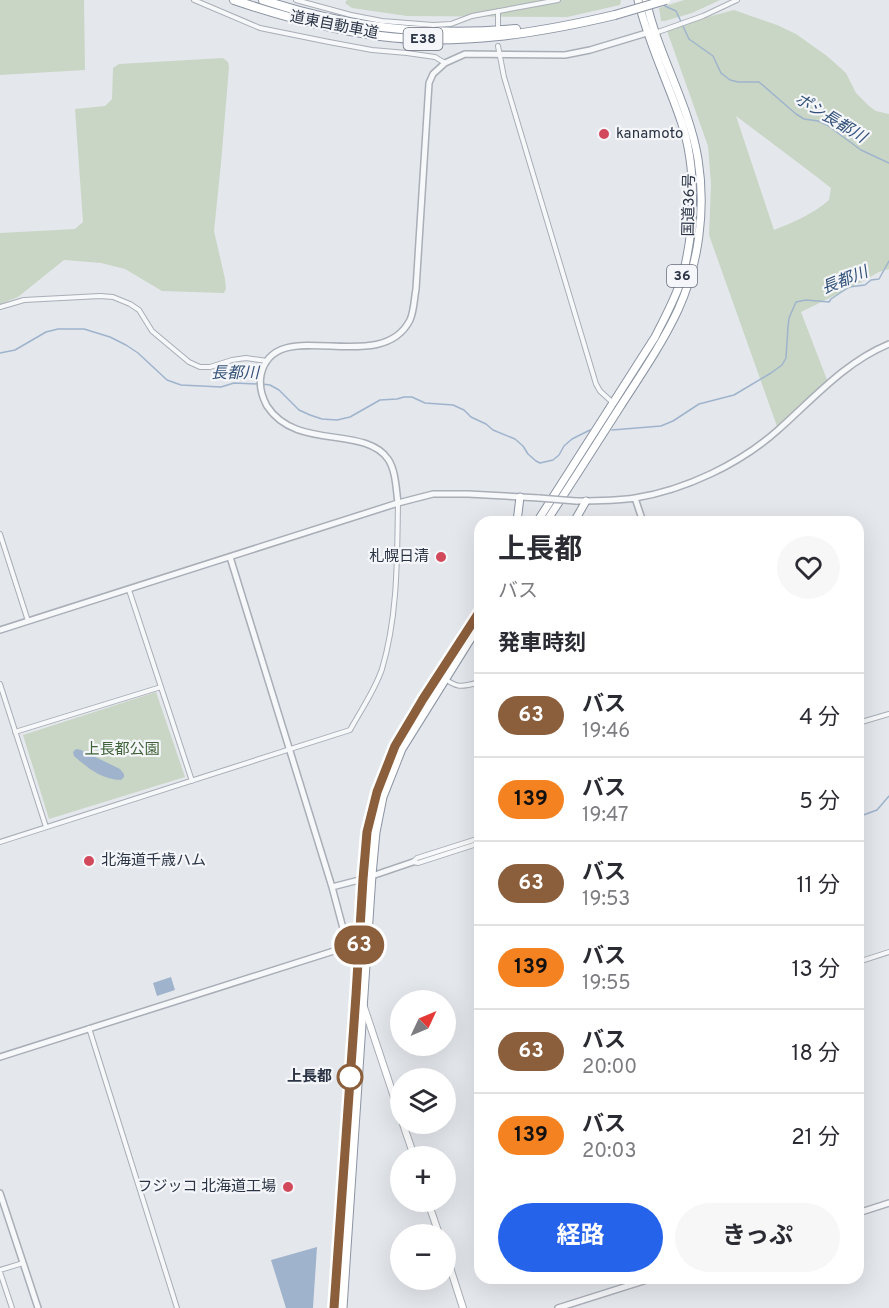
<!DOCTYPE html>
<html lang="ja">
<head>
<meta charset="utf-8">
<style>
	body { margin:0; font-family:Overpass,"Noto Sans JP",sans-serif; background:#f7f7f7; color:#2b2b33; height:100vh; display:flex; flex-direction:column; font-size:22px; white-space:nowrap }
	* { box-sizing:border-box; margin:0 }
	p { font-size:20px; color:#7c7c81 }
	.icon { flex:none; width:33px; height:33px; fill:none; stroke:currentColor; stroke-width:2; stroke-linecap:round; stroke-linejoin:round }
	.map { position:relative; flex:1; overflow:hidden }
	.side { position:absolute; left:474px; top:516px; width:390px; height:768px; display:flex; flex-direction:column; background:#fff; border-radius:18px; box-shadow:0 6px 24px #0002 }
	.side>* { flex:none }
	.badge { padding:0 12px; border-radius:20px; font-size:21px; line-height:39px }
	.needle { width:39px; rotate:46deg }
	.buttons { position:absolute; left:390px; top:990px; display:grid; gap:12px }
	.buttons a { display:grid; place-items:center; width:66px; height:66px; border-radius:50%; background:#fff; box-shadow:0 6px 24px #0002; font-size:30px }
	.map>.badge { position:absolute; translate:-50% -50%; box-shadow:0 0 0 3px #fff }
	h2 { padding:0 24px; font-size:22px; line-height:54px }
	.round { display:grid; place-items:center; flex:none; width:63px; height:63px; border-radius:32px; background:#f7f7f7 }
	.summary { display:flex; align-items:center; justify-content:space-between; height:102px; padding:0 24px }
	h1 { font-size:28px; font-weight:700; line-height:45px }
	.button { display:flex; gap:12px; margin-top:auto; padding:12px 24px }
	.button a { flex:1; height:69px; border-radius:36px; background:#2563eb; color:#fff; font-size:24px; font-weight:700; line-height:69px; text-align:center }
	.button a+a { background:#f7f7f7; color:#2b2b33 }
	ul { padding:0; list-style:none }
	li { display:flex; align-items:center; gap:18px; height:84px; padding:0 24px; border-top:2px solid #e1e1e2 }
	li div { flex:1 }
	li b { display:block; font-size:22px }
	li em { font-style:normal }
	li .badge { min-width:66px; font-weight:700; text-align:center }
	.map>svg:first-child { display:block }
	.green { fill:#c9d6c5; fill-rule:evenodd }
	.water { fill:#9fb4cc }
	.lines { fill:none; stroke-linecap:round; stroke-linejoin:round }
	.stream { stroke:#9fb4cc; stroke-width:1.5 }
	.minor-casing { stroke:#a9aeb7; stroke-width:6 }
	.tertiary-casing { stroke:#a9aeb7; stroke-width:8 }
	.secondary-casing { stroke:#a9aeb7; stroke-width:8 }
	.trunk-casing { stroke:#8b94a3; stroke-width:9 }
	.motorway-casing { stroke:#8b94a3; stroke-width:10 }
	.minor { stroke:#f7f8fa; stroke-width:4 }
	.tertiary { stroke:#f7f8fa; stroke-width:5 }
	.secondary { stroke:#fff; stroke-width:6 }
	.trunk { stroke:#fff; stroke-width:7 }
	.motorway { stroke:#fff; stroke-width:8 }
	.tertiary-bridge-casing { stroke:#a9aeb7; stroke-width:8; stroke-linecap:butt }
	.motorway-bridge-casing { stroke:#8b94a3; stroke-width:10; stroke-linecap:butt }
	.tertiary-bridge { stroke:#f7f8fa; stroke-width:5 }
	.motorway-bridge { stroke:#fff; stroke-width:8 }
	.line-casing { stroke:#fff; stroke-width:14 }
	.line { stroke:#8b5e3c; stroke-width:9 }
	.poi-dot { fill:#d1495b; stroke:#f4f6f9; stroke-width:2 }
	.stop-dot { fill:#fff; stroke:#8b5e3c; stroke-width:3 }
	.labels { text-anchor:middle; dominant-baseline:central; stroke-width:4.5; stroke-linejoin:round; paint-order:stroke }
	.shield { fill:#f4f6f9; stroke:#676e7b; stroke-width:1.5 }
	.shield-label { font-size:14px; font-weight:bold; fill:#2b3445 }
	.street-label { font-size:15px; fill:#2b3445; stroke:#f4f6f9 }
	.poi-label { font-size:15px; fill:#2b3445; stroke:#f4f6f9; text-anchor:start }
	.park-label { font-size:15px; fill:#3f6138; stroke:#f4f6f9 }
	.stop-label { font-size:15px; font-weight:bold; fill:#2b3445; stroke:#f4f6f9; text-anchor:end }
	.water-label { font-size:16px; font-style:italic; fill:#34527a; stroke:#f4f6f9 }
</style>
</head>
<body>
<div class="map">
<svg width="889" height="1308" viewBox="0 0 889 1308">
	<rect width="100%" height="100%" fill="#e4e7ec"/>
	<path class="green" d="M0,0H84L85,70L0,75Z
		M347,0H621L620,5L567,17L407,16L352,8L345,3Z
		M684,0H720L692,13L665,21H661L659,8Z
		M734,10L777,25L796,34L827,56L846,73L856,93L869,106L876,111L889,114V269L879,272L854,286L801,312L829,385L779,432L709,235L711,184L708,146L666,28ZM736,116L813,174L831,188L829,200C813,214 794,222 774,230Z
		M223,58L228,62L229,67L221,163L214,231L225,279L226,289L224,293L162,291L125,269L101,263L64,260L18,297L0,304V233L75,229L83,222L75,109L105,106L112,99L113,68L119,64Z
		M156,692L185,777L49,819L23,735Z"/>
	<path class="water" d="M76,749L81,750L120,769L124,774V777L121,780C101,779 89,769 74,756L73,752Z
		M171,977L175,990L157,996L153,983Z
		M317,1247L313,1308H286L271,1260Z"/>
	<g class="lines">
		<path class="stream" d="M664,4L665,6L676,11L689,39L713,56L721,73L730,80L738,82H759L796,114L804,119L818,121L827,125L861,150L889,163
			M0,353L15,350L46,332L58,329H84L110,337L126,345L138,353L167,380L181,385L221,387L234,383L258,384
			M262,384L270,385L279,390L299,410L310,415L322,419L337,420L350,417L380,400L397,399L404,397H412L425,403L453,405L464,410L471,417L486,424L493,430L515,439L523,446L528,454L536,461L540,463L553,460L559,455L564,446L572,439L590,430
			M612,430L661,426L673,421L699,404L734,395L771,373L782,365L786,358L788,327L789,318L796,302L806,300L829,302L831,299L849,287L865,285L871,280L879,279L889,261
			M858,817L877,810L889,796"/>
		<defs>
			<path id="minor" d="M194,0L260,28L329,42L372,50L407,53L435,57L445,63
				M296,0L351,15L382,21L433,25L451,24L472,16L558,0
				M498,26V11
				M658,32L703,16L737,0
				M498,46L504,77L596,384L600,391L612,402
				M0,307L24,300L100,296L113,297L130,304L139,310L152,331L189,362L200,367H210L232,360L246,358L267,361
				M0,534L28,621
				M129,590L192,781
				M439,675C457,688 459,688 480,682
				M0,684L46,827
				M858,723L889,714
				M15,732L161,687
				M0,842L350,730C361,710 375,690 382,669C398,615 397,558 398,503
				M413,862L417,858L480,838
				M413,862L418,863L480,843
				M858,962L889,952
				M89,1028L177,1308
				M0,1270L23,1263
				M0,1272L12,1308"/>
			<path id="tertiary" d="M635,498L643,522
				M576,501C595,501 616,501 635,498C685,490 740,464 778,430C813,399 845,362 889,344
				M398,503C396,489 396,471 388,459C364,425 296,451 267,406C262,397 259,386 261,375C274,312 380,379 410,320C414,311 414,300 416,289L429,83L433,74L445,63L465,54L565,55L590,50L650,32
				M0,630L398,503L433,494H468L539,498
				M332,887L363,879L413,862
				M0,1057L337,950L344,942V932L332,887L230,557
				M0,1193L38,1308
				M858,1213L889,1203
				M558,1308L653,1278"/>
			<path id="secondary" d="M356,995L364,1007L400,1115
				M403,1124L414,1156
				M428,1202L439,1234
				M446,1255L463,1308"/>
			<path id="trunk" d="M517,522L520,497
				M537,522L655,337C665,317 677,296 683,274C695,227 697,167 681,121C667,80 648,42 638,0
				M546,522C571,484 595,446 620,407C640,376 662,344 678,310C699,264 706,209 698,159C689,104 658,55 646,0
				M574,522L586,501
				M334,1308L363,879L367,832L377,792L395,746L423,699L480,611
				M343,1308L372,875L376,832L383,797L402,749L480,624"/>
			<path id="motorway" d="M234,0C281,16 330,29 380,36C459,46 539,33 615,15
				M263,0C344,27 431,37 516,29"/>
		</defs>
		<use href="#minor" class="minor-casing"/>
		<use href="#tertiary" class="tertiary-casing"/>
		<use href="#secondary" class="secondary-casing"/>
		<use href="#trunk" class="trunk-casing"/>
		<use href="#motorway" class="motorway-casing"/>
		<use href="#minor" class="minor"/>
		<use href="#tertiary" class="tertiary"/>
		<use href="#secondary" class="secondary"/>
		<use href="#trunk" class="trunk"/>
		<use href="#motorway" class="motorway"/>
		<defs>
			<path id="tertiary-bridge" d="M539,498L576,501"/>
			<path id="motorway-bridge" d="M615,15L666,0"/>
		</defs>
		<use href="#tertiary-bridge" class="tertiary-bridge-casing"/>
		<use href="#motorway-bridge" class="motorway-bridge-casing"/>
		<use href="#tertiary-bridge" class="tertiary-bridge"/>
		<use href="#motorway-bridge" class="motorway-bridge"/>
	</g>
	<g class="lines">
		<defs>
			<path id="line" d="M334,1308L356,995L363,879L367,832L377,792L395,746L423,699L480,611"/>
		</defs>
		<use href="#line" class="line-casing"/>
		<use href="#line" class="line"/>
	</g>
	<g class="poi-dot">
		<circle cx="604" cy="134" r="6"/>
		<circle cx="441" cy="557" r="6"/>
		<circle cx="89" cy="861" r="6"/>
		<circle cx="288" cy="1187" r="6"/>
	</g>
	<circle class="stop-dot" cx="350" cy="1077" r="12"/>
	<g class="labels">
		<g class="shield">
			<rect x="403.5" y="28" width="39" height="22" rx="4.5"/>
			<rect x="667" y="265" width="30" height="22" rx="4.5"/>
		</g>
		<g class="shield-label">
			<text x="423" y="39">E38</text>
			<text x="682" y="276">36</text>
		</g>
		<g class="street-label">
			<text transform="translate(334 26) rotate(11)">道東自動車道</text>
			<text transform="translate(690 205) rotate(-89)">国道36号</text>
		</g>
		<g class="poi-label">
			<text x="616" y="134">kanamoto</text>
			<text x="429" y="557" text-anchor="end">札幌日清</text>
			<text x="101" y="861">北海道千歳ハム</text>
			<text x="276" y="1187" text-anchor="end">フジッコ 北海道工場</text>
		</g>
		<g class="park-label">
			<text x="122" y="750">上長都公園</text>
		</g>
		<g class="stop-label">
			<text x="332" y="1077">上長都</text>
		</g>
		<g class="water-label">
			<text transform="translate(830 119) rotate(31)">ポシ長都川</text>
			<text transform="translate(845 281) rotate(-22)">長都川</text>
			<text x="235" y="374">長都川</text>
		</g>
	</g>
</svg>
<div class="buttons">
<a><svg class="needle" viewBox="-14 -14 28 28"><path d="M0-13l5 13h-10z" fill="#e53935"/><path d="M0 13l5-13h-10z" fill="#7c7c81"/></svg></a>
<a><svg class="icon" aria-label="layers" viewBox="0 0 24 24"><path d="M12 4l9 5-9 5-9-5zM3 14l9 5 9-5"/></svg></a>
<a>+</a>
<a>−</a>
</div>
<b class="badge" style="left:359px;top:945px;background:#8b5e3c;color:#fff">63</b>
<section class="side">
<div class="summary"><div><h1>上長都</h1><p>バス</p></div><a class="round"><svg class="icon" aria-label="heart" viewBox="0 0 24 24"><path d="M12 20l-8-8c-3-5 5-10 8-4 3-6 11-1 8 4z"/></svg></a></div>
<h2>発車時刻</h2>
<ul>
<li><span class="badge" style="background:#8b5e3c;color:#fff">63</span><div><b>バス</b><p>19:46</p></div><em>4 分</em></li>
<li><span class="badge" style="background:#f58220;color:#111">139</span><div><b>バス</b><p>19:47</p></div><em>5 分</em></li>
<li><span class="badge" style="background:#8b5e3c;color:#fff">63</span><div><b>バス</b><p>19:53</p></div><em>11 分</em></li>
<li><span class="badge" style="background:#f58220;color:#111">139</span><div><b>バス</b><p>19:55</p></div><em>13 分</em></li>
<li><span class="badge" style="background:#8b5e3c;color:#fff">63</span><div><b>バス</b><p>20:00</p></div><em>18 分</em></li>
<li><span class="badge" style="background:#f58220;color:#111">139</span><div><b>バス</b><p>20:03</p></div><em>21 分</em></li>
</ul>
<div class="button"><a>経路</a><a>きっぷ</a></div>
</section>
</div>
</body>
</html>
